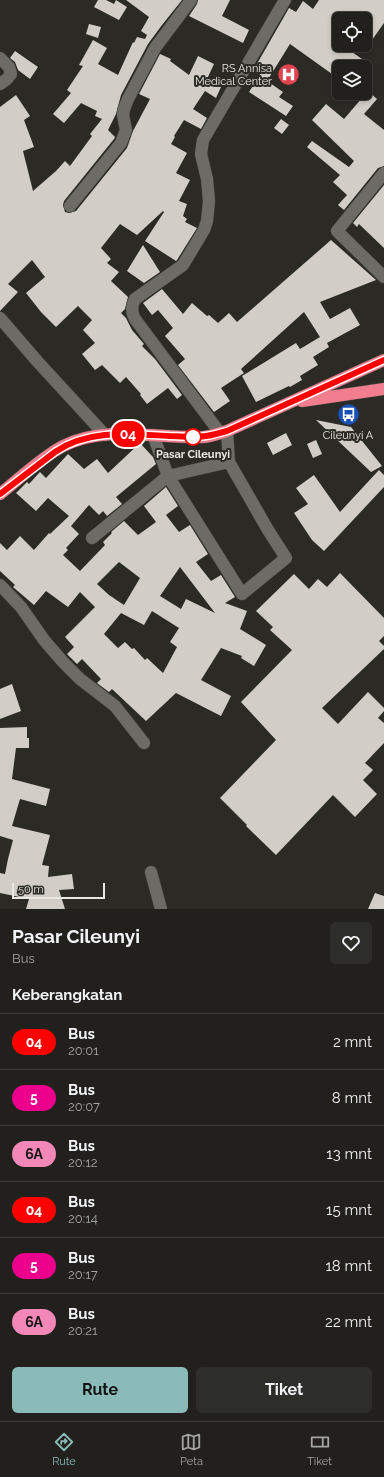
<!DOCTYPE html>
<html lang="id">
<head>
<meta charset="utf-8">
<style>
	body { margin:0; font-family:Raleway,sans-serif; background:#2d2d29; color:#f1f3f6; height:100vh; display:flex; flex-direction:column; font-size:15px; white-space:nowrap }
	* { box-sizing:border-box; margin:0 }
	p { font-size:13px; color:#a2a3a3 }
	.icon { flex:none; width:22px; height:22px; fill:none; stroke:currentColor; stroke-width:2; stroke-linecap:round; stroke-linejoin:round }
	.map { position:relative; height:909px; overflow:hidden }
	.side { display:flex; flex-direction:column; background:#21201c; flex:1 }
	.side>* { flex:none }
	.badge { padding:0 8px; border-radius:13px; font-size:14px; line-height:26px }
	.fabs { position:absolute; left:332px; top:12px; display:grid; gap:8px }
	.fabs a { display:grid; place-items:center; width:40px; height:40px; border-radius:6px; background:#21201c; box-shadow:0 2px 6px #0003,0 0 0 1px #3e3e3b; font-size:20px }
	.scale { position:absolute; left:12px; bottom:10px; width:93px; box-sizing:border-box; padding-left:4px; border:2px solid #e8e7e3; border-top:0; font-size:11px; line-height:14px; white-space:nowrap; color:#e8e7e3; -webkit-text-stroke:3px #2c2a25; paint-order:stroke }
	.map>.badge { position:absolute; translate:-50% -50%; box-shadow:0 0 0 2px #fff }
	h2 { padding:0 12px; font-size:15px; line-height:36px }
	.round { display:grid; place-items:center; flex:none; width:42px; height:42px; border-radius:6px; background:#2d2d29 }
	.headline { display:flex; align-items:center; justify-content:space-between; height:68px; padding:0 12px }
	h1 { font-size:19px; font-weight:700; line-height:30px }
	.button { display:flex; gap:8px; margin-top:auto; padding:8px 12px }
	.button a { flex:1; height:46px; border-radius:6px; background:#8bbbb9; color:#111; font-size:16px; font-weight:700; line-height:46px; text-align:center }
	.button a+a { background:#2d2d29; color:#f1f3f6 }
	ul { padding:0; list-style:none }
	li { display:flex; align-items:center; gap:12px; height:56px; padding:0 12px; border-top:1px solid #3e3e3b }
	li div { flex:1 }
	li b { display:block; font-size:15px }
	li em { font-style:normal }
	li .badge { min-width:44px; font-weight:700; text-align:center }
	.dock { display:flex; justify-content:space-around; align-items:center; height:56px; border-top:1px solid #3e3e3b; background:#21201c; font-size:11px; color:#a2a3a3 }
	.dock a { display:grid; justify-items:center; gap:2px }
	.dock .selected { color:#8bbbb9 }
	.map>svg:first-child { display:block }
	.building { fill:#d2cdc7; fill-rule:evenodd }
	.lines { fill:none; stroke-linecap:round; stroke-linejoin:round }
	.minor-casing { stroke:#474641; stroke-width:13 }
	.highway-casing { stroke:#474641; stroke-width:13 }
	.minor { stroke:#6d6b65; stroke-width:12 }
	.highway { stroke:#f17d8e; stroke-width:12 }
	.line-casing { stroke:#fff; stroke-width:9 }
	.line { stroke:#f00; stroke-width:6 }
	.stop-dot { fill:#fff; stroke:#f00; stroke-width:2 }
	.labels { text-anchor:middle; dominant-baseline:central; stroke-width:4; stroke-linejoin:round; paint-order:stroke }
	.poi-label { font-size:11px; fill:#e8e7e3; stroke:#2c2a25; text-anchor:end }
	.stop-label { font-size:11px; font-weight:bold; fill:#e8e7e3; stroke:#2c2a25 }
</style>
</head>
<body>
<div class="map">
<svg width="384" height="909" viewBox="0 0 384 909">
	<rect width="100%" height="100%" fill="#2c2a25"/>
	<path class="building" d="M98,0H106L114,4L116,0L127,7L119,20L94,7Z
		M126,0H182L162,25L148,44L121,95L116,114L108,130L115,137L114,139L64,201L63,205L65,212L69,213L76,211L127,148L133,131L150,99L139,94L160,54L171,59L170,61L189,75L198,56L214,64L207,79L221,87L216,98L205,91L193,109L207,118L201,129L184,120L174,136L175,137L171,144L187,153L176,173L190,180L179,201L187,204L183,216L187,219L185,222L197,228L177,260L176,261L145,241L164,212L163,211L137,235L120,224L101,248L111,259L107,263L119,272L111,281L128,297L125,309L121,313L126,318L132,330L144,344L142,346L155,359L182,395L177,399L168,388L147,404L140,395L141,394L126,377L120,383L102,365L95,370L82,354L95,343L83,330L92,320L78,306L56,327L41,312L26,293L45,277L32,260L8,284L18,292L0,311V107L16,95L30,116L24,120L34,147L23,151L33,191L56,171L65,161L70,166L92,136L90,134L102,119L95,116L97,111L81,103L64,123L53,114L71,93L67,90L83,66L79,65L93,40L107,48L98,64L118,75L133,42L134,43L137,37L145,39L147,35L141,31L149,17Z
		M198,0H230L222,16L249,30L243,43L189,16L197,4Z
		M319,0H384V23L365,50V19H339V30L333,39L339,43V45H342L362,59L357,67H339V79L290,44L267,81L283,92L279,97L293,106L286,116L249,92L261,73L254,69L289,8L296,12L303,1L313,9Z
		M89,24L101,27L98,38L86,34Z
		M15,51L38,67L30,79L18,70L15,62L10,58Z
		M368,91L377,99L364,114L384,130V166L378,168L344,210L338,205L347,195L333,182L340,175L307,147L312,141L349,167L354,161L312,120L326,104L344,119Z
		M281,119L289,125L282,134L274,128Z
		M384,185V248L359,224L357,227L353,223Z
		M331,240L376,280L320,302L330,319L350,308L360,325L327,343L329,347L313,357L318,365L300,376L302,380L290,387L289,386L256,402L242,376L296,343L300,349L320,337L304,312L241,369L244,373L221,388L230,401L214,412L178,365L185,359L165,336L173,328L158,310L152,315L143,303L162,289L183,314L192,303L207,316L209,315L218,323L229,313L237,322Z
		M143,245L160,272L144,283L127,271Z
		M316,420L351,427L382,466L371,472Z
		M286,433L292,445L273,455L267,443Z
		M316,440L322,454L313,458L307,444Z
		M140,443L153,457L156,464L139,478L116,497L122,504L107,516L103,511L99,515L89,505L71,526L79,534L66,548L68,550L63,555L80,571L105,545L103,542L112,533L111,532L124,521L138,535L156,522L144,506L166,487L178,506L166,515L179,532L190,525L208,554L196,562L211,581L221,575L235,597L225,603L247,611L240,629L266,645L254,666L241,658L242,656L221,648L201,680L231,696L221,716L176,693L146,721L112,689L109,692L97,683L101,679L82,659L77,664L67,654L74,647L65,637L95,607L80,592L68,607L46,591L34,605L13,587L15,585L0,571V543L7,550L20,536L34,550L49,533L50,534L69,516L48,498L36,511L16,493L27,482L29,484L40,472L46,478L68,454L84,469L97,459L108,473ZM119,562L140,578L124,605L109,595L97,584ZM180,567L215,613L186,599L181,609L160,596ZM152,611L179,628L170,642L177,647L163,673L147,658L145,660L134,648L132,649L125,642L118,648L104,634L121,613L144,625Z
		M379,470L384,475V487L324,551L312,540L294,513L308,504L296,488L314,475L340,512Z
		M340,573L384,618V636L379,641L384,646V649L322,708L338,724L368,692L384,708V711L378,718L384,723V743L365,763L373,770L363,780L377,794L355,817L333,795L276,855L246,826L247,825L220,798L276,740L241,702L292,650L270,630L273,627L256,611L294,574L309,589L318,579L327,587Z
		M12,684L21,711L0,719V689Z
		M27,727V738H29V748H16L12,779L50,789L46,806L20,799L12,826L50,835L42,865L49,866L48,877L72,874L74,889L59,890L65,909H26L29,899L0,893V873L5,874L8,859L13,840L0,836V728Z
		M375,893L384,896V909H368Z"/>
	<g class="lines">
		<defs>
			<path id="minor" d="M0,58L9,67L11,74L7,79L0,84
				M384,173L337,231L384,277
				M70,206L121,143L126,130L123,115L124,109L128,99L155,48L191,0
				M0,318L37,361L105,435
				M220,433L135,319C131,312 131,306 135,299L183,265L204,230L207,221L209,201L207,179L201,154L203,140L285,0
				M153,435L168,476L242,594L286,558L268,530L229,462L227,431
				M92,538L168,476L229,462
				M0,585L21,607L44,640L63,662L80,679L115,706L144,743
				M151,872L161,909"/>
			<path id="highway" d="M302,401L384,389
				M0,494C19,479 42,457 63,446C107,424 157,439 204,437C212,436 220,433 227,431L384,360"/>
		</defs>
		<use href="#minor" class="minor-casing"/>
		<use href="#highway" class="highway-casing"/>
		<use href="#minor" class="minor"/>
		<use href="#highway" class="highway"/>
	</g>
	<g class="lines">
		<defs>
			<path id="line" d="M0,494L55,452C89,429 130,434 169,436C181,436 194,438 206,436C213,435 220,433 227,431L384,360"/>
		</defs>
		<use href="#line" class="line-casing"/>
		<use href="#line" class="line"/>
	</g>
	<defs>
		<symbol id="hospital-disc" viewBox="-11 -11 22 22"><circle r="9.5" fill="#e0444e" stroke="#2c2a25"/><path d="M-5-5h3v3.5h4V-5h3V5h-3V1.5h-4V5h-3Z" fill="#fff"/></symbol>
		<symbol id="bus-disc" viewBox="-11 -11 22 22"><circle r="9.5" fill="#1a4fb4" stroke="#2c2a25"/><path d="M-5-6H5V4H4V6H2V4H-2V6H-4V4H-5ZM-3.5-4V0h7V-4ZM-3.5 1.2v1.5H-2V1.2ZM2 1.2v1.5H3.5V1.2Z" fill="#fff"/></symbol>
	</defs>
	<g fill-rule="evenodd">
		<use href="#hospital-disc" x="276" y="62" width="25" height="25"/>
		<use href="#bus-disc" x="336" y="402" width="25" height="25"/>
	</g>
	<circle class="stop-dot" cx="193" cy="437" r="8"/>
	<g class="labels">
		<g class="poi-label">
			<text x="272" y="68">RS Annisa<tspan x="272" dy="13">Medical Center</tspan></text>
			<text x="348" y="435" text-anchor="middle">Cileunyi A</text>
		</g>
		<g class="stop-label">
			<text x="193" y="454">Pasar Cileunyi</text>
		</g>
	</g>
</svg>
<div class="fabs">
<a><svg class="icon" aria-label="locate" viewBox="0 0 24 24"><circle cx="12" cy="12" r="6"/><path d="M12 2v4M12 18v4M2 12h4M18 12h4"/></svg></a>
<a><svg class="icon" aria-label="layers" viewBox="0 0 24 24"><path d="M12 4l9 5-9 5-9-5zM3 14l9 5 9-5"/></svg></a>
</div>
<div class="scale">50 m</div>
<b class="badge" style="left:128px;top:434px;background:#f00;color:#fff">04</b>
</div>
<section class="side">
<div class="headline"><div><h1>Pasar Cileunyi</h1><p>Bus</p></div><a class="round"><svg class="icon" aria-label="heart" viewBox="0 0 24 24"><path d="M12 20l-8-8c-3-5 5-10 8-4 3-6 11-1 8 4z"/></svg></a></div>
<h2>Keberangkatan</h2>
<ul>
<li><span class="badge" style="background:#f00;color:#fff">04</span><div><b>Bus</b><p>20:01</p></div><em>2 mnt</em></li>
<li><span class="badge" style="background:#ec008c;color:#fff">5</span><div><b>Bus</b><p>20:07</p></div><em>8 mnt</em></li>
<li><span class="badge" style="background:#f288b7;color:#111">6A</span><div><b>Bus</b><p>20:12</p></div><em>13 mnt</em></li>
<li><span class="badge" style="background:#f00;color:#fff">04</span><div><b>Bus</b><p>20:14</p></div><em>15 mnt</em></li>
<li><span class="badge" style="background:#ec008c;color:#fff">5</span><div><b>Bus</b><p>20:17</p></div><em>18 mnt</em></li>
<li><span class="badge" style="background:#f288b7;color:#111">6A</span><div><b>Bus</b><p>20:21</p></div><em>22 mnt</em></li>
</ul>
<div class="button"><a>Rute</a><a>Tiket</a></div>
</section>
<nav class="dock">
<a class="selected"><svg class="icon" aria-label="directions" viewBox="0 0 24 24"><path d="M12 3l9 9-9 9-9-9zM9 14v-3h6M13 9l2 2-2 2"/></svg>Rute</a>
<a><svg class="icon" aria-label="map" viewBox="0 0 24 24"><path d="M3 6l6-2 6 2 6-2v14l-6 2-6-2-6 2zM9 4v14M15 6v14"/></svg>Peta</a>
<a><svg class="icon" aria-label="tickets" viewBox="0 0 24 24"><path d="M3 7h18v10H3zM15 7v10"/></svg>Tiket</a>
</nav>
</body>
</html>
